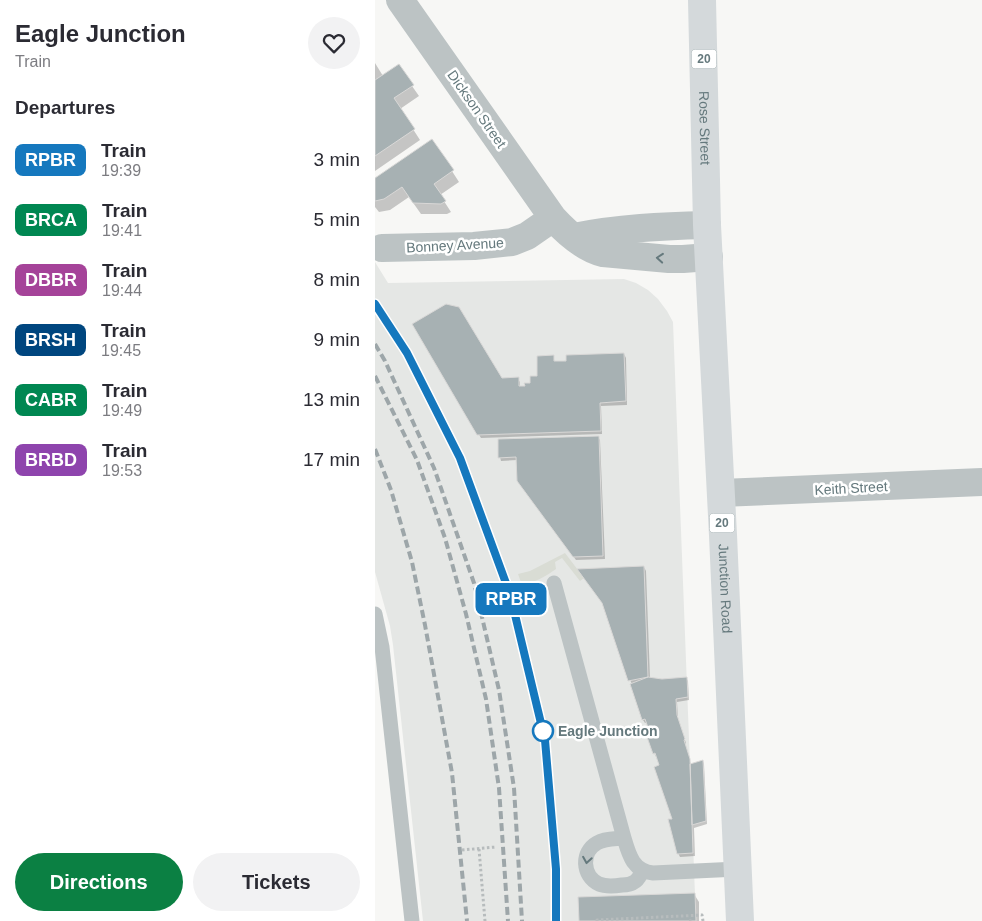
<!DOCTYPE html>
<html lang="en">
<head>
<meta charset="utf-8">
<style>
	body { margin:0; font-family:Helvetica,sans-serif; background:#f2f2f3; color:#2b2b33; height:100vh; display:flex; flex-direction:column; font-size:19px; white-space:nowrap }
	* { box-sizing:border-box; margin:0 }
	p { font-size:16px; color:#7c7c81 }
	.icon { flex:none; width:28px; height:28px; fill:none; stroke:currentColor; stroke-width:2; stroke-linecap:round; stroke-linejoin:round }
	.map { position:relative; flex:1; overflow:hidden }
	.drawer { display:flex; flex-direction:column; background:#fff; width:375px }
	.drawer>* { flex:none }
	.badge { padding:0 10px; border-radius:8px; font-size:18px; line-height:32px }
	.map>.badge { position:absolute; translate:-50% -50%; box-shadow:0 0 0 2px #fff }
	h2 { padding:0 15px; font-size:19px; line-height:45px }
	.round { display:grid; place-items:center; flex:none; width:52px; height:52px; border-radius:26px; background:#f2f2f3 }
	.overview { display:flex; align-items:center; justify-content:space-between; height:85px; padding:0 15px }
	h1 { font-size:24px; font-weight:700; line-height:38px }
	.cta { display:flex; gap:10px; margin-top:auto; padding:10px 15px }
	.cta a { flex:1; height:58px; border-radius:30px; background:#0b8043; color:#fff; font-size:20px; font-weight:700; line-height:58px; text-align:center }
	.cta a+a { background:#f2f2f3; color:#2b2b33 }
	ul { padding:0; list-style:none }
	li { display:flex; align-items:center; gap:15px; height:60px; padding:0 15px }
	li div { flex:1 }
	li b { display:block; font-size:19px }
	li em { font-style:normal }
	li .badge { min-width:55px; font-weight:700; text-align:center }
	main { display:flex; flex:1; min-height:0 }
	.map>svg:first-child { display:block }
	.built { fill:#e5e7e5 }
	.green { fill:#d9dcd4 }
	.shadow { fill:#0003 }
	.building { fill:#a7b1b3; stroke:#d9d8d7 }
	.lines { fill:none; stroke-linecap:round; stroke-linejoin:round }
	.path { stroke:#b7bcbd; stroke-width:3; stroke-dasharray:2.5 2.5; stroke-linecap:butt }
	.lane { stroke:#bcc3c4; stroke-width:15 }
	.street { stroke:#bcc3c4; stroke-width:28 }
	.primary { stroke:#d4d9db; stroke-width:28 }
	.rail { stroke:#9da6a9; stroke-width:4; stroke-dasharray:8 4; stroke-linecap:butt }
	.oneway { stroke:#65797d }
	.line-casing { stroke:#fff; stroke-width:11 }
	.line { stroke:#1578be; stroke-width:8 }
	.stop-dot { fill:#fff; stroke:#1578be; stroke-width:2.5 }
	.labels { text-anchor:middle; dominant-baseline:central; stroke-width:5; stroke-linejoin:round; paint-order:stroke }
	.shield { fill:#fff; stroke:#93a1a4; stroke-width:1 }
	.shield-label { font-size:12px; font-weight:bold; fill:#65797d }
	.street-label { font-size:14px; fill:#65797d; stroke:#fff }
	.stop-label { font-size:14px; font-weight:bold; fill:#65797d; stroke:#fff; text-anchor:start }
</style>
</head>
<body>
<main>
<section class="drawer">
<div class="overview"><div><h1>Eagle Junction</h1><p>Train</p></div><a class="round"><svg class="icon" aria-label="heart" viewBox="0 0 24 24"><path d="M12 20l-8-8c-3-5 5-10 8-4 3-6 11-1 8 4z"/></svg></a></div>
<h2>Departures</h2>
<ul>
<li><span class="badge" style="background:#1578be;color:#fff">RPBR</span><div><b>Train</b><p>19:39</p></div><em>3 min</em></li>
<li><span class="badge" style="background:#008752;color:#fff">BRCA</span><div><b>Train</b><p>19:41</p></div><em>5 min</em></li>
<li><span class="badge" style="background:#a54399;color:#fff">DBBR</span><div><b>Train</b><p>19:44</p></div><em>8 min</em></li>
<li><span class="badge" style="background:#00467f;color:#fff">BRSH</span><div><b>Train</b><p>19:45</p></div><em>9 min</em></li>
<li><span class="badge" style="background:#008752;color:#fff">CABR</span><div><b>Train</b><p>19:49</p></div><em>13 min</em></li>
<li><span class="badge" style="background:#8e44ad;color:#fff">BRBD</span><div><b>Train</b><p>19:53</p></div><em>17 min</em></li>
</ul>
<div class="cta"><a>Directions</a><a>Tickets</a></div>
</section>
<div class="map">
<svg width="607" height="921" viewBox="0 0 607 921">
	<rect width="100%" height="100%" fill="#f7f7f5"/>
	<path class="built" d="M0,262L13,283L249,279L261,283L273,290L283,299L292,311L298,322L321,921H48L18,645L15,626L0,572Z"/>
	<path class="green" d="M190,553L209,578L205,581L187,558L180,562L181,569C170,577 160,582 147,585L143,574L155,571Z"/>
	<path class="shadow" d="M0,63L8,76L37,86L44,96L25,109L45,140L0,171Z
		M57,140L84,182L65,195L76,212L72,214H46L34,197L15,210L4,212L0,207V180Z
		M39,325L126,379H143L145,382V388L156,384L164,377L178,357L180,362L249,354L251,358L252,405L226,406L227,434L106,438Z
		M223,437L225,440L230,559L201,560L145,484L142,460L126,461L125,457Z
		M269,567L271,571L275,678L287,680L311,678L313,681L314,700L302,702L303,719L311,743L310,744L316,765L328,761L329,764L332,824L319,828L320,856L305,857L303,853L298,820L286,766L279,753L277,734L273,722L270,723L268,720L256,685L257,684L255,680Z
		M319,894L324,902V921H205Z"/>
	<path class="building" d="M24,64L39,85L19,98L40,129L0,156V80Z
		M57,139L79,170L59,184L71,201L66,204L38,203L27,187L9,199L0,201V178Z
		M71,304L84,307L127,378L144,377V386H150L149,383H155V376H162V356L179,355V361H191V355L249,353L251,401L225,403L226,431L102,435L37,324Z
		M224,436L228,556L198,557L142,481L141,457L123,458V439Z
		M269,566L273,677L253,681L227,603L202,569Z
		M273,677L287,679L312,677L313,697L301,699L302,715L310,739L309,740L315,759L318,853L302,854L293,819H297L279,767L284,765L280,753L278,754L272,737L274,736L273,733H275L270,719L267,720L255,684Z
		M328,760L331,821L317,825L315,764Z
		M320,893L321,921H204L203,897Z"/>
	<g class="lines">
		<path class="path" d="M104,849L110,921
			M87,850L121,847
			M222,921V920L327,915L328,921
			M314,921H317"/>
		<path class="lane" d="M179,583L249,838C254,855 258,871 278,873L363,869
			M0,614L7,647L37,921
			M249,838C240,839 230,838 222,843C206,852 207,876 224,884C231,887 240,886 247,885C258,885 264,881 267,870"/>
		<path class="street" d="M25,0L178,218C191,232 210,249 228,253L294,259H308L334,257
			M199,237C243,228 288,226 332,225
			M7,248L99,246L137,242L152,236L178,218
			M346,493L607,482"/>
		<path class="primary" id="s1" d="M327,0L332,225L348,535L365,921"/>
		<path class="rail" d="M0,304L32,353L85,458L135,595L171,740L181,869V921
			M0,344L10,361L59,468L99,583L124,690L139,788L147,921
			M0,376L42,460L70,538L91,614L111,699L124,788L133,921
			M0,449L16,490L37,562L50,625L77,773L92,921"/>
	</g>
	<defs><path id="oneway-chevron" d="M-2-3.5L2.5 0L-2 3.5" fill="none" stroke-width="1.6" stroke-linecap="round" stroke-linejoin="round" transform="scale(1.25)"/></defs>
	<g class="oneway">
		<use href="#oneway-chevron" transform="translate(285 258) rotate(-175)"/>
		<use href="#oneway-chevron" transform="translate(212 860) rotate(99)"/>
	</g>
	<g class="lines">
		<defs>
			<path id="line" d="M0,304L32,353L85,458L135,594L170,740L181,869V921"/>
		</defs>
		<use href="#line" class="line-casing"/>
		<use href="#line" class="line"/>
	</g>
	<circle class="stop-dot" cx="168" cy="731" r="10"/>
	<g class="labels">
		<g class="shield">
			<rect x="316.5" y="49.5" width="25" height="19" rx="4"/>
			<rect x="334.5" y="513.5" width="25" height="19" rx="4"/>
		</g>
		<g class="shield-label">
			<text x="329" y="59">20</text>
			<text x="347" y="523">20</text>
		</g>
		<g class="street-label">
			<text transform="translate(102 109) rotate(55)">Dickson Street</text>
			<text stroke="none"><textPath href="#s1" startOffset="128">Rose Street</textPath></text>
			<text transform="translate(80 245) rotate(-3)">Bonney Avenue</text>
			<text transform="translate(476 488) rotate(-3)">Keith Street</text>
			<text stroke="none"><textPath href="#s1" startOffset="589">Junction Road</textPath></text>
		</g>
		<g class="stop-label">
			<text x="183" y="731">Eagle Junction</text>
		</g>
	</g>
</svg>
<b class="badge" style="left:136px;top:599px;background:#1578be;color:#fff">RPBR</b>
</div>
</main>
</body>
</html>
